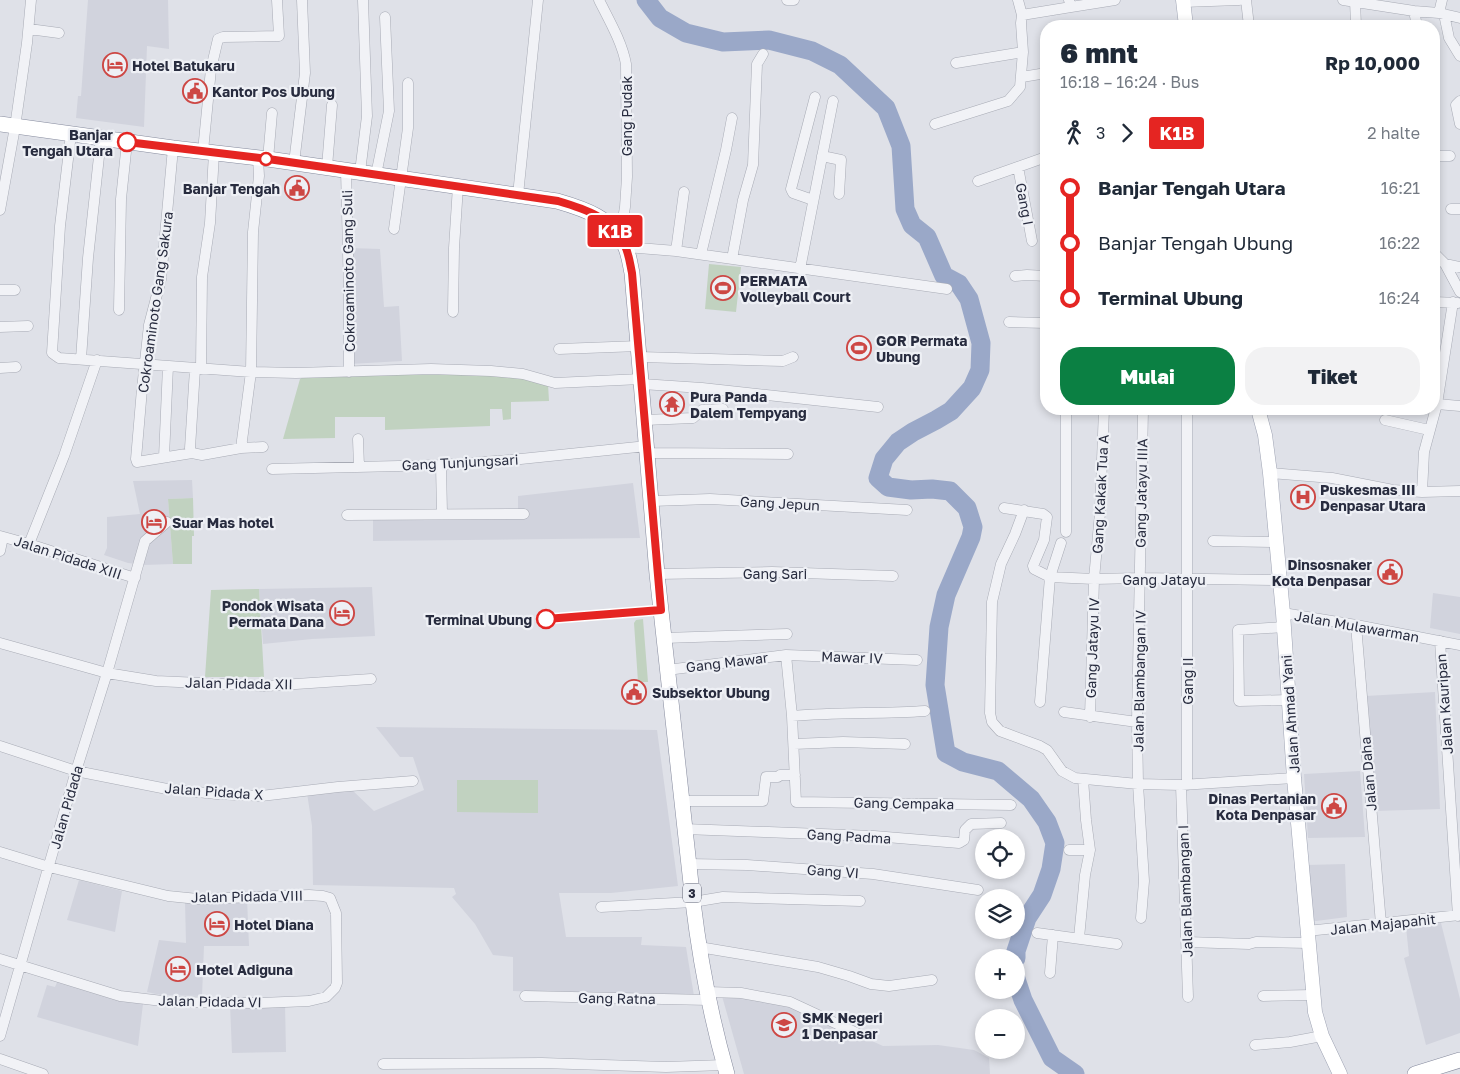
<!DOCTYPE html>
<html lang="id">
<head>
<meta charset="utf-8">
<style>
	body { margin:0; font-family:"Golos Text",sans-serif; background:#f2f2f3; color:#1f2937; height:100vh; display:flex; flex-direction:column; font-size:19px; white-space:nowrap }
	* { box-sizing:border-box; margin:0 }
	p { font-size:16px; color:#747a83 }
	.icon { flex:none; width:28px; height:28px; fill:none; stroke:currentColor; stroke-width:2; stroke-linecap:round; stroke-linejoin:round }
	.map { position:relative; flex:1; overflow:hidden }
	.panel { position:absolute; left:1040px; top:20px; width:400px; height:395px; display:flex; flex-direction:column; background:#fff; border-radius:20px; box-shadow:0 2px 8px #0003 }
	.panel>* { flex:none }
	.badge { padding:0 10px; border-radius:4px; font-size:18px; line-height:32px }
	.controls { position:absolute; left:975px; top:829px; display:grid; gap:10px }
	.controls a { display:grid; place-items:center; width:50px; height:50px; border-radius:50%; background:#fff; box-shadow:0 2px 8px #0003; font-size:25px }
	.map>.badge { position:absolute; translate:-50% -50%; box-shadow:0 0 0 2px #fff }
	.legs { display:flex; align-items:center; gap:8px; height:55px; padding:0 20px; font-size:16px }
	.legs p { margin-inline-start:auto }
	.overview { display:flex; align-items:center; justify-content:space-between; height:85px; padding:0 20px }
	h1 { font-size:28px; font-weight:800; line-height:38px }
	.cta { display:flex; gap:10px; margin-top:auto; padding:10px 20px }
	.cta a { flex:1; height:58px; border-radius:20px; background:#0b8043; color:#fff; font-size:20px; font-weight:800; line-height:58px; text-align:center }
	.cta a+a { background:#f2f2f3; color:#1f2937 }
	ul { padding:0 20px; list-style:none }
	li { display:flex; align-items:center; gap:18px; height:55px; font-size:19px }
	li i { display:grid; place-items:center; width:8px; height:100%; margin:0 6px; background:currentColor }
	li i::after { content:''; width:12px; height:12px; margin:-6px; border:4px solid; border-radius:50%; background:#fff }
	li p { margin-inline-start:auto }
	li:first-child i { background:linear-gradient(#0000 50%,currentColor 0) }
	li:last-child i { background:linear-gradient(currentColor 50%,#0000 0) }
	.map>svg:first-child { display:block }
	.built { fill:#d1d3dd }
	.green { fill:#c1d2c0 }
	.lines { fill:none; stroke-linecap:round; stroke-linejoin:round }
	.river { stroke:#9aa8c8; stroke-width:19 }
	.minor-casing { stroke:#a8abb5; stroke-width:11 }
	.major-casing { stroke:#9ea3b3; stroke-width:15 }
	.highway-casing { stroke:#868b9e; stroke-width:16 }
	.minor { stroke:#f1f2f6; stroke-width:10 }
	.major { stroke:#fff; stroke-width:14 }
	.highway { stroke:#fff; stroke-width:15 }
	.line-1-casing { stroke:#fff; stroke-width:11 }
	.line-1 { stroke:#e52522; stroke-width:8 }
	.stop-1-dot { fill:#fff; stroke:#e52522; stroke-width:2.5 }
	.labels { text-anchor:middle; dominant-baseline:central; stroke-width:4.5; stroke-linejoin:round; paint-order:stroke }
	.shield { fill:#eef0f5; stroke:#636776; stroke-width:1 }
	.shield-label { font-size:12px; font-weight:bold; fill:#282c3f }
	.poi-label { font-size:14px; font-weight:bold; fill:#282c3f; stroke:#eef0f5; text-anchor:start }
	.street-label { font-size:14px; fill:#282c3f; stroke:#eef0f5 }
	.stop-label { font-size:14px; font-weight:bold; fill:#282c3f; stroke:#eef0f5; text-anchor:end }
</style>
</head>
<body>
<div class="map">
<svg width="1460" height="1074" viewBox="0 0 1460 1074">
	<rect width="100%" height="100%" fill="#dfe1e8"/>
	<path class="built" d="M88,0H168L169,49L147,46L144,127L76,118L78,96H81Z
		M350,248L380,249L384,307L399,306L402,361L350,364Z
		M192,480L193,498L168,499L173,564L144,565L128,563L104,555L107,548V517L140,514L133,481Z
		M633,483L640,538L373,541V516L518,514V496Z
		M372,587L375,636L312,639L263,644L259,589Z
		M1433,593L1460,597V634L1430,628Z
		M1435,692L1440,809L1375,811L1366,696Z
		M376,727L657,730L678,886L611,893H559L566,937H642L641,945L686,947L694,996H637L513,991V957L493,955L475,924L452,897L456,894L454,888L313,885L312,826L307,793L350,788L374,811L424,790L413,757H400Z
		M1360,771L1365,837L1308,838L1304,774Z
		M1345,864L1347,917L1316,921L1312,920L1307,865Z
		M79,880L122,891L115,932L67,920Z
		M247,899L249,946H204L202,996L161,995L147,992L159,940L186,943L185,901Z
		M1441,923L1460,999V1033L1426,1045L1404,958L1409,956L1406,927Z
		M58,980L143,1004L138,1046L37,1017L47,985L55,987Z
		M722,996L769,999L794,1006L883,1046L938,1045L974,1050L989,1058L990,1074H744Z
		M230,1004H285L286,1052L232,1053Z"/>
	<path class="green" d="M709,264L741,267L736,312L705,309Z
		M432,371L523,377L548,384L549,401L511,402V419L503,420L502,409H490V426L385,430V417H335V438L283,439L300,379L305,376Z
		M193,498L194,536H192V564H173L168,499Z
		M259,589L264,677H205L211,590Z
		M643,619L648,682H638L634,623L636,620Z
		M457,780H538V813L457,812Z"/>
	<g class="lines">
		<path class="river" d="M646,0L660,18L686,33L723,42L769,40L812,51L840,65L886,108L901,146L905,209L912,225L927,237L944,276L959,284L969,299L981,343L980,370L972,388L951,411L936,420L913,432L898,442L884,459L878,478L888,487L911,490L932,489L950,491L967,508L973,527L971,537L946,595L939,627L935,685L946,753L963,762L998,771L1031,799L1047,822L1055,843L1051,869L1042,895L1027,918L1016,951V958
			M1016,979L1023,1000L1052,1058L1075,1074"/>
		<defs>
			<path id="minor" d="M599,0C609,20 622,42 626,64L627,177L625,207L620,237
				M787,0H794
				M1246,0L1249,26
				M1343,0L1414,11L1439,13L1460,18
				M1355,0L1356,26
				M1183,2L1239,0
				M1071,7L1115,0
				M1414,11L1417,26
				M1439,13L1442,0
				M1444,14L1449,38L1460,56
				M1022,15L1071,7L1069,0
				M29,29L59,33
				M956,63L1023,52
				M1022,77L1046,73
				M1460,101L1456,105L1460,124
				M935,124L1008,101L1020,87L1023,52L1021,23L1022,15L1018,0
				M71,134L60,226L52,353L59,358L251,372L296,373L431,369L491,371L523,374L555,383L641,379
				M173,148L161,279L149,325L142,389L136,459L137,462L192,453
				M203,151L211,69L218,39L223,37L279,36L277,0
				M822,156L841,160L839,194
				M1434,156H1450
				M268,159L272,113
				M294,163L305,73L302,0
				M327,167L332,105
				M1018,167L1032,241
				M346,170L349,293V372
				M360,172L367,116L363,0
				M376,175L389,111L385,17
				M978,181L1046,157
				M518,195L538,0
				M813,200L793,193L791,189L815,97
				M1451,209H1460
				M0,210L15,127L27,43L31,0
				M394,229L408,128V83
				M626,247L676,251L947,289
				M676,251L684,192
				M1434,253L1445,264L1460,292
				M701,254L726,150L732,118
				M732,259L743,200L753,165L757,64L763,54
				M1445,264L1460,267
				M800,269L833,101
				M1015,276L1027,275L1046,276
				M0,290H15
				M1434,302L1458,303
				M119,310L121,199L127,142
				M453,312L454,248L458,186
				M1009,322L1046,323
				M0,327L28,326
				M559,349L639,346
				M640,357L783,361L793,357
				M81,359L88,258L101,138
				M0,368L16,367
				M195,369L190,448L192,453L202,455L241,448L263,447
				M201,369L202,277L210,223L214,153
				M642,384L702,388L878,407
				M1437,404L1460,406
				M1066,409V532
				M1187,409V785
				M645,420L693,418L702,410L723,409
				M1385,420L1429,430
				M358,439L359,467
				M241,448L251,372L253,232L259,176L258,158
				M648,453L788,454
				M164,457L168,366
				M441,465L442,513
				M272,469L441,465L511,460L647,446
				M1270,473L1332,478L1393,490L1422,492L1460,491
				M1422,492L1424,452L1437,404L1453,302
				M652,501L710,499L907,510
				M1004,508L1043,514L1047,517L1044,540L1033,566L1034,569L1050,577L1040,702
				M1024,510L1015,534L1001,564L992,602L990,713L992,722L1000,731L1040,746L1047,750L1062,771L1075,778L1138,784L1181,785L1294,778
				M347,515L524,514
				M0,536L29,544L135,578
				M1213,541L1276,542
				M1061,543L1050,577L1094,579L1140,578L1279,580
				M29,544L64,456L97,360
				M0,551L3,537
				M657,574L772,572L893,576
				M1283,613L1356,625L1460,645
				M1356,625L1381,924
				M1284,627L1238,630L1239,701L1289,700
				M664,638L787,634
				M1440,641L1458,916
				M0,643L107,673L156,681L266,686L371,679
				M786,655L792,716L796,802L1011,805
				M667,670L786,655L917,660
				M1064,712L1137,722
				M792,716C836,712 881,714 925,711
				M1090,717L1094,579L1100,513L1104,409
				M794,744L843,742L905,744
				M0,746L76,771L167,789L217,794L261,796L338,787L413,781
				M1181,785L1188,997
				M681,801H763L766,777H778L780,775H795
				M684,829L874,836L959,843L964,840L965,830L971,824L1001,823
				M1069,850H1090
				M0,852L49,867L168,896L198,899L309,895L323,896L330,898L336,913L337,983L335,988L326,997L309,1001L260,1003L171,1002L120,996L0,959
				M688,864L747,865L873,874L978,890
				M601,907L693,902L723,897L860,901
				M1141,918L1144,881L1138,784L1137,722L1143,409
				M1307,931L1460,915
				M1037,933L1117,944
				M1079,938L1085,875L1090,850L1086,820L1083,779
				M1187,942L1249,944L1256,942L1308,943
				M699,947L818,967L849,976L871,984L889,986L932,980
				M1050,973L1053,935
				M708,992L741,993L790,1002L861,1035
				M525,996L709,1000
				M1263,996L1313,995
				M0,1036L76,771L107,673L145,541L167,522
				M1255,1045L1290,1042L1322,1036
				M0,1059L43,1074
				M383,1064L542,1063L666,1067L724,1065"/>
			<path id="major" d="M1183,0L1186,26
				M1258,409L1265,435L1270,473L1283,613L1294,778L1315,1012L1322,1036L1340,1074"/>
			<path id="highway" d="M0,124L173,148L268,159L557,201C585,209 612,218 625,246C629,254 630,264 632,273L657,574L693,902C700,960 711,1018 727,1074
				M1415,1074L1460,1060"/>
		</defs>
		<use href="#minor" class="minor-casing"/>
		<use href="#major" class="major-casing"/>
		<use href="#highway" class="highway-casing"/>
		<use href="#minor" class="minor"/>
		<use href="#major" class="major"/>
		<use href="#highway" class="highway"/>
	</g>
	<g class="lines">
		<defs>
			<path id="line-1" d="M127,142L268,159L558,201C585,209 612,217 625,246C629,254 630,264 632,273L661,610L546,619"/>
		</defs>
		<use href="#line-1" class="line-1-casing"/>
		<use href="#line-1" class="line-1"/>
	</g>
	<defs>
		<symbol id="hotel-ring" viewBox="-11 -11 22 22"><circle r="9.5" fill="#eef0f5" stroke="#cd4744" stroke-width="1.5"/><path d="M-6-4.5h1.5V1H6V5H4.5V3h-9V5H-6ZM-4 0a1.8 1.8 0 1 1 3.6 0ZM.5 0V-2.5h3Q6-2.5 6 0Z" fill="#cd4744"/></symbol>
		<symbol id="civic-ring" viewBox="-11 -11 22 22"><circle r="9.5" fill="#eef0f5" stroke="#cd4744" stroke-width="1.5"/><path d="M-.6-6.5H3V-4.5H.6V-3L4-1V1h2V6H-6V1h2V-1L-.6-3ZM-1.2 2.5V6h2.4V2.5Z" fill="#cd4744"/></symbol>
		<symbol id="stadium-ring" viewBox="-11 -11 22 22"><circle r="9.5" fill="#eef0f5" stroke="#cd4744" stroke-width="1.5"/><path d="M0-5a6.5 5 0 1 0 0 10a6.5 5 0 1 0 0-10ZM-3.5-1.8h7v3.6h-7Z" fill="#cd4744"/></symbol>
		<symbol id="temple-ring" viewBox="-11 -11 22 22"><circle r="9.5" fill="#eef0f5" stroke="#cd4744" stroke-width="1.5"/><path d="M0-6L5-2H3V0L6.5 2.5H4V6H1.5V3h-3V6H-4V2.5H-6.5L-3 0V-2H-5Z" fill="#cd4744"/></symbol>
		<symbol id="hospital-ring" viewBox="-11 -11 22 22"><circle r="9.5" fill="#eef0f5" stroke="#cd4744" stroke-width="1.5"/><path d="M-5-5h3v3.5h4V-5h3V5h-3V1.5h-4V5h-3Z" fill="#cd4744"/></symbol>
		<symbol id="school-ring" viewBox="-11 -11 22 22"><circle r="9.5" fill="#eef0f5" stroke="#cd4744" stroke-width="1.5"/><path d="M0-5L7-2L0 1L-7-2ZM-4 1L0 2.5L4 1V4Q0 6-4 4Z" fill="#cd4744"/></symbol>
	</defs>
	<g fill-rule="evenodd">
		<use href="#hotel-ring" x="101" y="51" width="28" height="28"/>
		<use href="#civic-ring" x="181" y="77" width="28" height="28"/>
		<use href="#civic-ring" x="283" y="174" width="28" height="28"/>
		<use href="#stadium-ring" x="709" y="274" width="28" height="28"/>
		<use href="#stadium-ring" x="845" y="334" width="28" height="28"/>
		<use href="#temple-ring" x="658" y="390" width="28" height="28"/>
		<use href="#hospital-ring" x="1289" y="483" width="28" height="28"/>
		<use href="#hotel-ring" x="140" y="508" width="28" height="28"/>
		<use href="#civic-ring" x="1376" y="558" width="28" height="28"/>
		<use href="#hotel-ring" x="328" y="599" width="28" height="28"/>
		<use href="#civic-ring" x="620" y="678" width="28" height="28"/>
		<use href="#civic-ring" x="1320" y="792" width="28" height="28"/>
		<use href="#hotel-ring" x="203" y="910" width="28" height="28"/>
		<use href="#hotel-ring" x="164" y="955" width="28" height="28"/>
		<use href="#school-ring" x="770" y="1011" width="28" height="28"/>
	</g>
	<g class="stop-1-dot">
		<circle cx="127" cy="142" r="9"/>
		<circle cx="266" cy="159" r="6"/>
		<circle cx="546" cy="619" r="9"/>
	</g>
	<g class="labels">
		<rect class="shield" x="683" y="883.5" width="18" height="19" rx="4"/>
		<g class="shield-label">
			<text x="692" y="893">3</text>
		</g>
		<g class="poi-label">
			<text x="132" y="65">Hotel Batukaru</text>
			<text x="212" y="91">Kantor Pos Ubung</text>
			<text x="280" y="188" text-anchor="end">Banjar Tengah</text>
			<text x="740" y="280">PERMATA<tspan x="740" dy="16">Volleyball Court</tspan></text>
			<text x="876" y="340">GOR Permata<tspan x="876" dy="16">Ubung</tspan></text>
			<text x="690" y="396">Pura Panda<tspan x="690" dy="16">Dalem Tempyang</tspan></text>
			<text x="1320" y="489">Puskesmas III<tspan x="1320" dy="16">Denpasar Utara</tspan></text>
			<text x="172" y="522">Suar Mas hotel</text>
			<text x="1372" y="564" text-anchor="end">Dinsosnaker<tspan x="1372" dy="16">Kota Denpasar</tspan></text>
			<text x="324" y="605" text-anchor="end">Pondok Wisata<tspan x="324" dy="16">Permata Dana</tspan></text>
			<text x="652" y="692">Subsektor Ubung</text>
			<text x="1316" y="798" text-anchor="end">Dinas Pertanian<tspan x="1316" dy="16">Kota Denpasar</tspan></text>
			<text x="234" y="924">Hotel Diana</text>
			<text x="196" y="969">Hotel Adiguna</text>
			<text x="802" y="1017">SMK Negeri<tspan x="802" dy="16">1 Denpasar</tspan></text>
		</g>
		<g class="street-label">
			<text transform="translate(626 116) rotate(-90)">Gang Pudak</text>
			<text transform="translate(1025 204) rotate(79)">Gang I</text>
			<text transform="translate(348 271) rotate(-91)">Cokroaminoto Gang Suli</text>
			<text transform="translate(155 302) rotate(-82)">Cokroaminoto Gang Sakura</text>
			<text transform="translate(460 462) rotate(-3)">Gang Tunjungsari</text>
			<text transform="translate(1141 493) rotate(-89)">Gang Jatayu IIIA</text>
			<text transform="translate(1100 494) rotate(-87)">Gang Kakak Tua A</text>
			<text transform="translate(780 503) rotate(3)">Gang Jepun</text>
			<text transform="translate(68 557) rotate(18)">Jalan Pidada XIII</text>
			<text x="775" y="573">Gang Sari</text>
			<text x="1164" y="579">Gang Jatayu</text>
			<text transform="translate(1357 626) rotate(10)">Jalan Mulawarman</text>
			<text transform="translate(1092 648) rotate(-88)">Gang Jatayu IV</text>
			<text transform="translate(852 657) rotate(2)">Mawar IV</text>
			<text transform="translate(727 662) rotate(-7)">Gang Mawar</text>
			<text transform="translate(1139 681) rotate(-89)">Jalan Blambangan IV</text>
			<text transform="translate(1187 681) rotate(-90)">Gang II</text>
			<text transform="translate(239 683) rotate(1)">Jalan Pidada XII</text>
			<text transform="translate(1444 704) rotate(-94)">Jalan Kauripan</text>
			<text transform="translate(1290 714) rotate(-94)">Jalan Ahmad Yani</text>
			<text transform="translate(1368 774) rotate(-95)">Jalan Daha</text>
			<text transform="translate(214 791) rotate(4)">Jalan Pidada X</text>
			<text transform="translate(904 803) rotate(1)">Gang Cempaka</text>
			<text transform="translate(66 807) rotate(-74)">Jalan Pidada</text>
			<text transform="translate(849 836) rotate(3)">Gang Padma</text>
			<text transform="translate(833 871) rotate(4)">Gang VI</text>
			<text transform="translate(1185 891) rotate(-92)">Jalan Blambangan I</text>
			<text transform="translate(247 896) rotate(-1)">Jalan Pidada VIII</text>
			<text transform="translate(1383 924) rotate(-6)">Jalan Majapahit</text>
			<text transform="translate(617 998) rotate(1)">Gang Ratna</text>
			<text transform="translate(210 1001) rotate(1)">Jalan Pidada VI</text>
		</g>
		<g class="stop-label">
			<text x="113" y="134">Banjar<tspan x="113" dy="16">Tengah Utara</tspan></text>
			<text x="532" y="619">Terminal Ubung</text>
		</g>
	</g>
</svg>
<div class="controls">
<a><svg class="icon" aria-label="locate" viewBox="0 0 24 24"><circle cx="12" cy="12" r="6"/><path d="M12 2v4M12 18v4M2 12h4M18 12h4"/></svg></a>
<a><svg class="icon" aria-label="layers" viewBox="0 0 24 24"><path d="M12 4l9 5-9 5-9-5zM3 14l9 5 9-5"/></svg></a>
<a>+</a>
<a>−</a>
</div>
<b class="badge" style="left:615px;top:231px;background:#e52522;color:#fff">K1B</b>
<section class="panel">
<div class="overview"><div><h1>6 mnt</h1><p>16:18 – 16:24 · Bus</p></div><b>Rp 10,000</b></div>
<div class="legs"><svg class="icon" aria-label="walk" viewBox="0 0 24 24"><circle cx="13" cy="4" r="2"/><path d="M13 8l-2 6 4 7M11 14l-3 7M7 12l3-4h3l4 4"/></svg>3<svg class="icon" aria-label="forward" viewBox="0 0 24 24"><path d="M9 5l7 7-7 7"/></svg><b class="badge" style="background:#e52522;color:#fff">K1B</b><p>2 halte</p></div>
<ul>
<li><i style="color:#e52522"></i><b>Banjar Tengah Utara</b><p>16:21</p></li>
<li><i style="color:#e52522"></i><span>Banjar Tengah Ubung</span><p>16:22</p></li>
<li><i style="color:#e52522"></i><b>Terminal Ubung</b><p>16:24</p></li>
</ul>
<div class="cta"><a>Mulai</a><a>Tiket</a></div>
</section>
</div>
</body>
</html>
